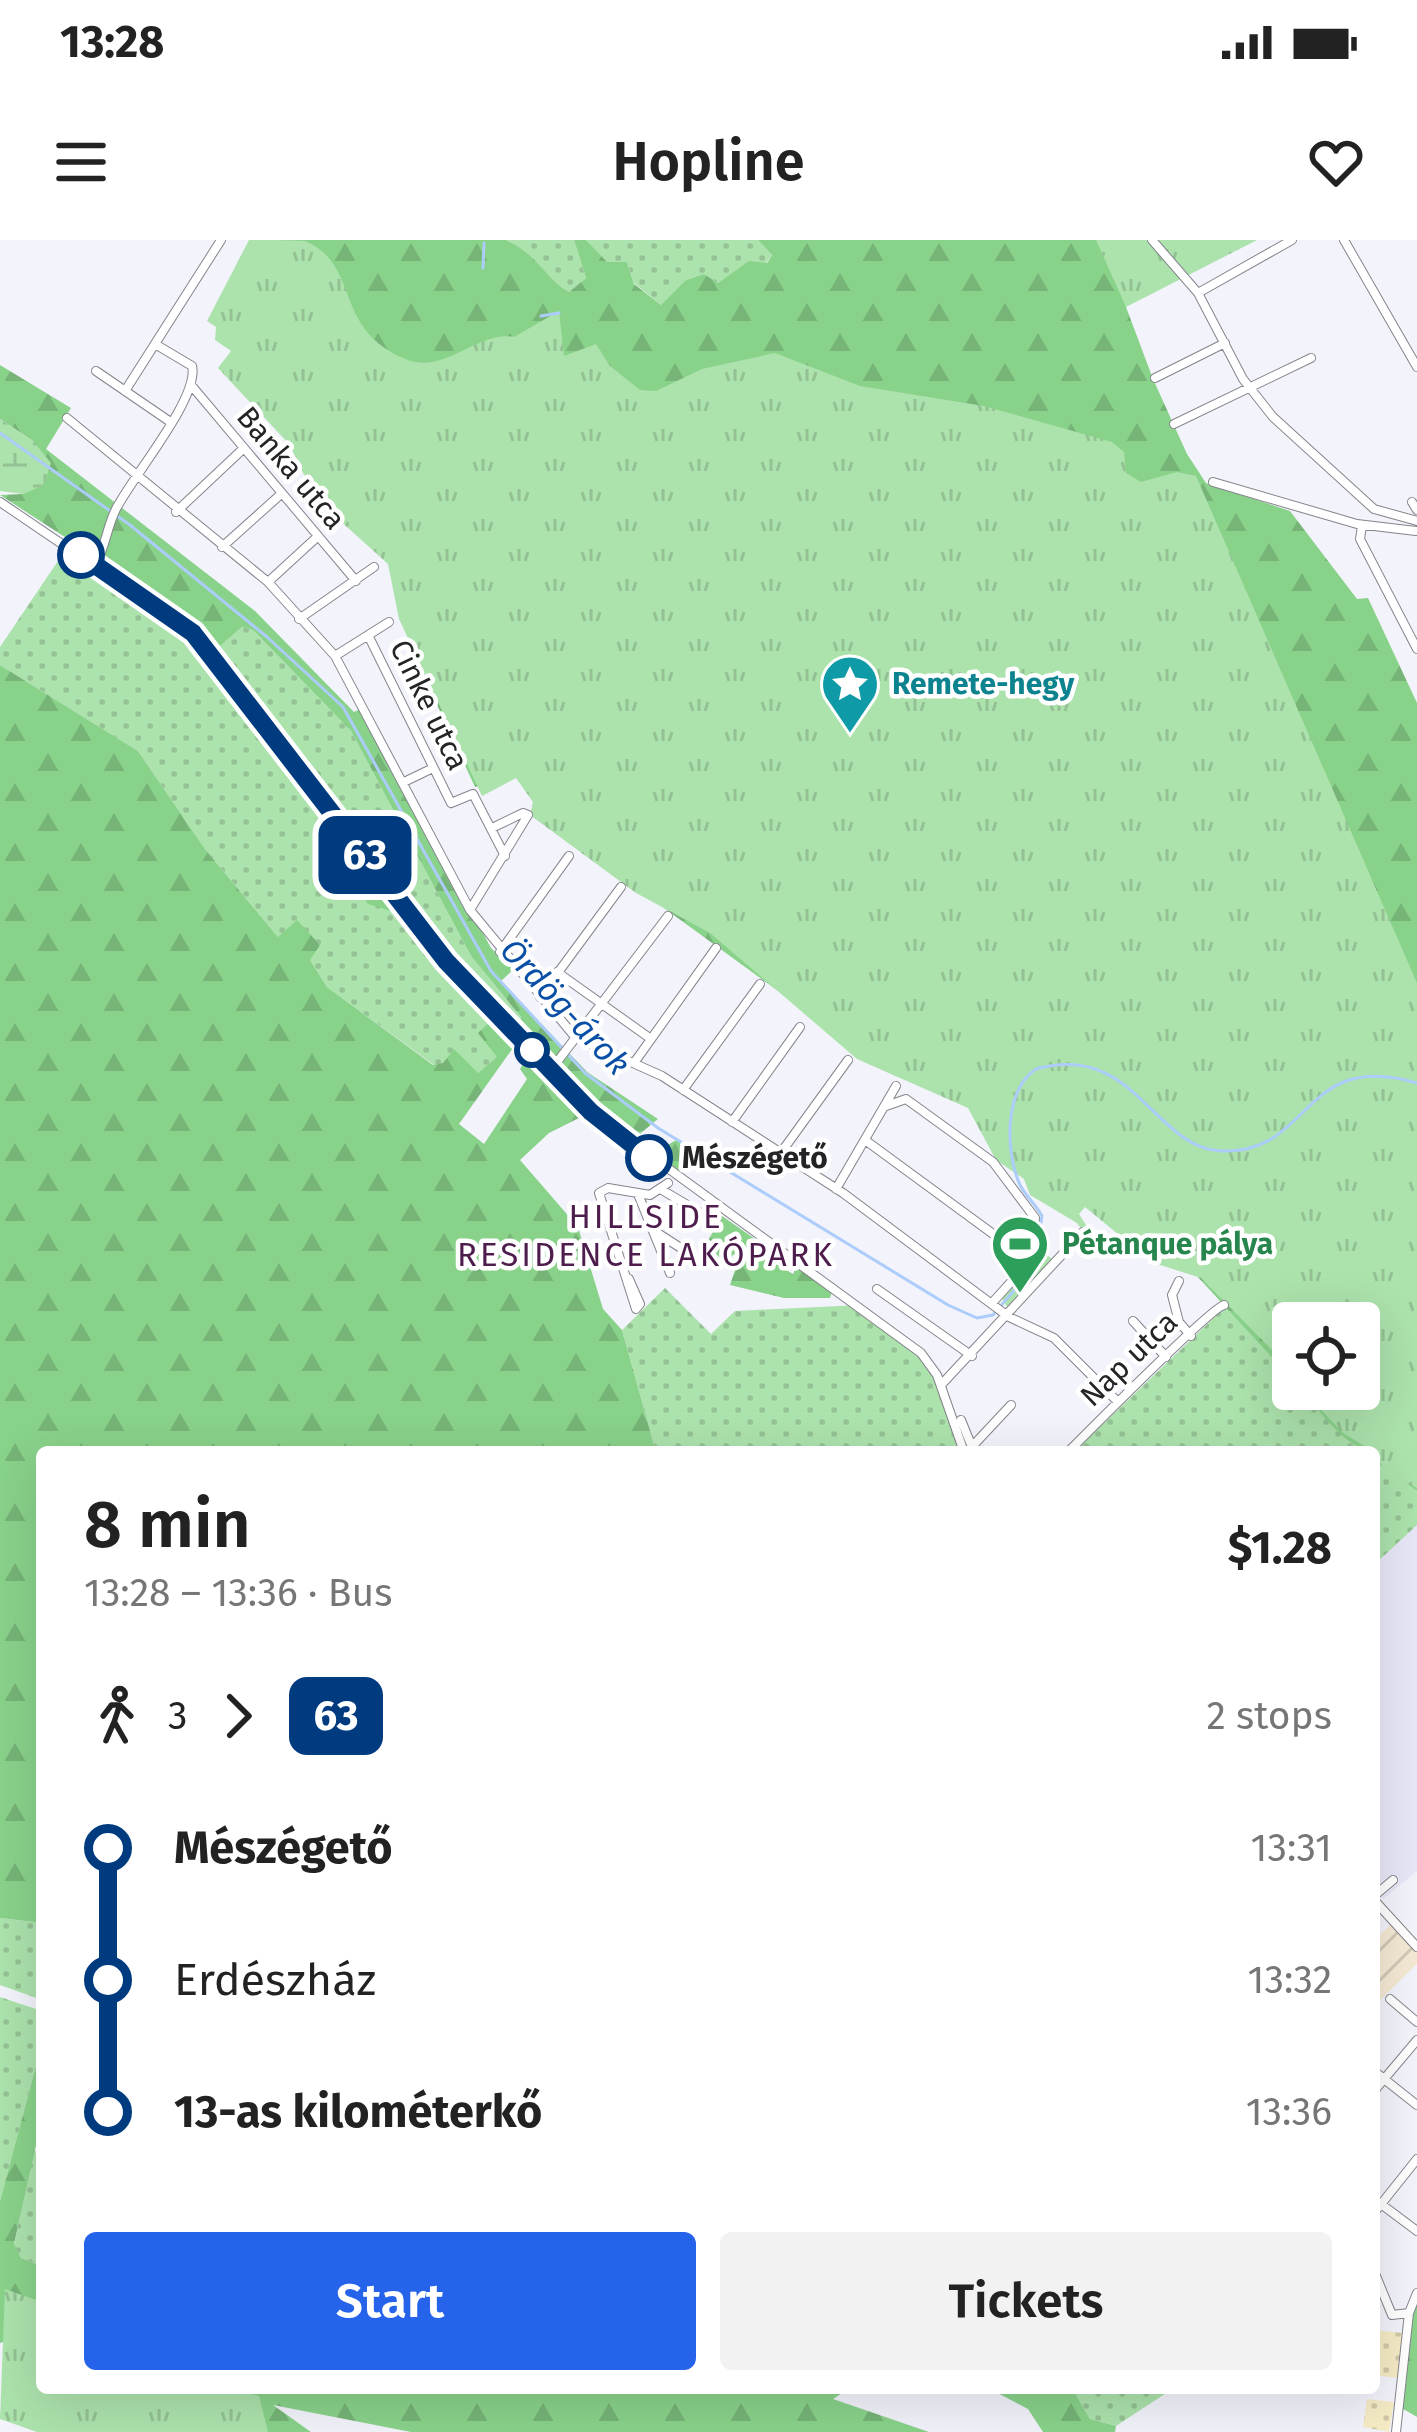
<!DOCTYPE html>
<html lang="en">
<head>
<meta charset="utf-8">
<style>
	body { margin:0; font-family:"Fira Sans",sans-serif; background:#f2f2f2; color:#222; height:100vh; display:flex; flex-direction:column; font-size:45px; white-space:nowrap }
	* { box-sizing:border-box; margin:0 }
	p { font-size:39px; color:#767676 }
	.icon { flex:none; width:66px; height:66px; fill:none; stroke:currentColor; stroke-width:2; stroke-linecap:round; stroke-linejoin:round }
	.map { position:relative; flex:1; overflow:hidden }
	.details { position:absolute; left:36px; top:1206px; width:1344px; height:948px; display:flex; flex-direction:column; background:#fff; border-radius:12px; box-shadow:0 12px 48px #0002 }
	.details>* { flex:none }
	.badge { padding:0 24px; border-radius:18px; font-size:42px; line-height:78px }
	.buttons { position:absolute; left:1272px; top:1062px; display:grid; gap:24px }
	.buttons a { display:grid; place-items:center; width:108px; height:108px; border-radius:12px; background:#fff; box-shadow:0 12px 48px #0002; font-size:60px }
	.map>.badge { position:absolute; translate:-50% -50%; box-shadow:0 0 0 6px #fff }
	.legs { display:flex; align-items:center; gap:18px; height:132px; padding:0 48px; font-size:39px }
	.legs p { margin-inline-start:auto }
	.overview { display:flex; align-items:center; justify-content:space-between; height:204px; padding:0 48px }
	h1 { font-size:66px; font-weight:600; line-height:90px }
	.action { display:flex; gap:24px; margin-top:auto; padding:24px 48px }
	.action a { flex:1; height:138px; border-radius:12px; background:#2563eb; color:#fff; font-size:48px; font-weight:600; line-height:138px; text-align:center }
	.action a+a { background:#f2f2f2; color:#222 }
	ul { padding:0 48px; list-style:none }
	li { display:flex; align-items:center; gap:42px; height:132px; font-size:45px }
	li i { display:grid; place-items:center; width:18px; height:100%; margin:0 15px; background:currentColor }
	li i::after { content:''; width:30px; height:30px; margin:-15px; border:9px solid; border-radius:50%; background:#fff }
	li p { margin-inline-start:auto }
	li:first-child i { background:linear-gradient(#0000 50%,currentColor 0) }
	li:last-child i { background:linear-gradient(currentColor 50%,#0000 0) }
	.status { display:flex; justify-content:space-between; align-items:center; height:84px; padding:0 60px; background:#fff; direction:ltr }
	.status svg { height:33px; fill:currentColor }
	header { display:flex; justify-content:space-between; align-items:center; height:156px; padding:0 48px; background:#fff; font-size:54px; font-weight:600 }
	.map>svg:first-child { display:block }
	.industrial { fill:url(#industrial-furrows) }
	.built { fill:#e8e7f8 }
	.grass { fill:url(#grass-dots) }
	.forest { fill:url(#forest-firs); fill-rule:evenodd }
	.wetland { fill:url(#wetland-marsh) }
	.sand { fill:url(#sand-dots) }
	.park { fill:url(#park-tufts) }
	.lines { fill:none; stroke-linecap:round; stroke-linejoin:round }
	.stream { stroke:#acccfa; stroke-width:3 }
	.minor-casing { stroke:#84848c; stroke-width:10 }
	.minor { stroke:#fff; stroke-width:8 }
	.line-1-casing { stroke:#fff; stroke-width:27 }
	.line-1 { stroke:#003b80; stroke-width:18 }
	.stop-1-dot { fill:#fff; stroke:#003b80; stroke-width:6 }
	.labels { text-anchor:middle; dominant-baseline:central; stroke-width:9; stroke-linejoin:round; paint-order:stroke }
	.street-label { font-size:30px; fill:#242427; stroke:#fff }
	.culture-label { font-size:30px; font-weight:bold; fill:#0d838f; stroke:#fff; text-anchor:start }
	.stop-label { font-size:30px; font-weight:bold; fill:#242427; stroke:#fff; text-anchor:start }
	.leisure-label { font-size:30px; font-weight:bold; fill:#27864d; stroke:#fff; text-anchor:start }
	.water-label { font-size:33px; font-style:italic; fill:#0a4fa6; stroke:#fff }
	.neighbourhood-label { font-size:33px; letter-spacing:3px; fill:#4e1d4d; stroke:#fff }
</style>
</head>
<body>
<div class="status"><b>13:28</b><svg viewBox="0 0 49 12"><path d="M0 12V9h3v3zM5 12V6h3v6zM10 12V3h3v9zM15 12V0h3v12zM26 1h20v11H26zM47 4h2v5h-2z"/></svg></div>
<header><svg class="icon" aria-label="menu" viewBox="0 0 24 24"><path d="M4 6h16M4 12h16M4 18h16"/></svg>Hopline<svg class="icon" aria-label="heart" viewBox="0 0 24 24"><path d="M12 20l-8-8c-3-5 5-10 8-4 3-6 11-1 8 4z"/></svg></header>
<div class="map">
<svg width="1417" height="2192" viewBox="0 0 1417 2192">
	<defs>
		<pattern id="industrial-furrows" width="10" height="10" patternUnits="userSpaceOnUse" patternTransform="scale(3)"><rect width="10" height="10" fill="#f4e9d4"/><path d="M-1 1l2-2M0 10L10 0M9 11l2-2" fill="none" stroke="#d1c8b6"/></pattern>
		<pattern id="grass-dots" width="8" height="8" patternUnits="userSpaceOnUse" patternTransform="scale(3)"><rect width="8" height="8" fill="#ace2ac"/><path d="M2 2h.1M6 6h.1" fill="none" stroke="#94c294" stroke-width="1.8" stroke-linecap="round"/></pattern>
		<pattern id="forest-firs" width="22" height="20" patternUnits="userSpaceOnUse" patternTransform="scale(3)"><rect width="22" height="20" fill="#89d28a"/><path d="M5 1l3.5 6h-7zM16 11l3.5 6h-7z" fill="#76b477"/></pattern>
		<pattern id="wetland-marsh" width="20" height="14" patternUnits="userSpaceOnUse" patternTransform="scale(3)"><rect width="20" height="14" fill="#ace2ac"/><path d="M1 5h8M5 5V1M11 12h8M15 12V8" fill="none" stroke="#94c294"/></pattern>
		<pattern id="sand-dots" width="8" height="8" patternUnits="userSpaceOnUse" patternTransform="scale(3)"><rect width="8" height="8" fill="#f5ebc5"/><path d="M2 2h.1M6 6h.1" fill="none" stroke="#d2c9a9" stroke-width="1.8" stroke-linecap="round"/></pattern>
		<pattern id="park-tufts" width="24" height="20" patternUnits="userSpaceOnUse" patternTransform="scale(3)"><rect width="24" height="20" fill="#ace2ac"/><path d="M3 7l-1-3M5 7V3M7 7l1-3M15 17l-1-3M17 17v-4M19 17l1-3" fill="none" stroke="#94c294"/></pattern>
	</defs>
	<rect width="100%" height="100%" fill="#f3f3fc"/>
	<path class="industrial" d="M1391,1684L1417,1711V1724L1374,1766V1701Z"/>
	<path class="built" d="M1417,1285V1631L1383,1659L1374,1649V1325Z"/>
	<path class="grass" d="M506,0H574L586,38L569,52C545,38 534,13 506,0Z
		M586,0H758L772,15L766,23L742,27L718,43L704,34L661,65L634,43L627,22H606Z
		M62,315L175,387L393,672L456,750L490,783L498,817L478,833L434,825L327,747L310,720L279,698L205,609L138,511L0,425V407Z
		M242,387L253,390L351,491L471,716L521,777L519,783L437,703L216,408Z
		M665,1048L711,1094L735,1071L860,1065L934,1126L968,1212H656L622,1090Z
		M1228,1064L1293,1140V1149H1301L1365,1212H1074Z
		M1374,1221L1417,1251V1285L1374,1325Z
		M0,1678L42,1683V1760L0,1745Z
		M0,1757L42,1771V1803L0,1961Z
		M34,1911H42V2026L21,2018L14,2005Z
		M1072,2148H1174L1116,2186L1090,2179Z"/>
	<path class="forest" d="M254,0H506C540,16 543,37 569,52L586,38L574,0H586L607,22H627L634,44L661,65L685,41L704,34L718,43L749,21L767,23L772,15L758,0H1101L1153,139L1187,214L1206,243L1290,271L1357,359L1368,358L1417,463V1251L1374,1221V1212C1347,1210 1318,1169 1301,1149H1359V1083H1293V1140L1159,995L949,843L895,836L532,572L534,563L517,537L475,547L427,443L390,324L295,209L232,109Z
		M0,125L71,168L46,209L255,371L354,472L362,468L491,708L514,729L501,741L587,832L658,879L636,897L658,911L676,900L688,906L682,917L690,922L681,934L630,901L620,906L581,877L549,893L520,920L578,987L603,1069L622,1090L656,1212H42V1683L0,1678V425L138,511L205,609L278,697L297,680L320,705L310,720L327,747L433,825L443,823L454,809L478,833L497,817L478,793L490,782L456,750L394,672L368,664L347,635L360,626L175,387L62,315L71,301L0,255L23,254L33,201L0,179ZM242,387L253,390L351,491L471,716L521,777L519,783L437,703L216,409ZM515,805L529,814L520,829L527,839L484,904L459,884Z
		M722,976L771,1010L768,1019L793,1034L797,1026L833,1049L830,1058H784L730,1045L739,1018L734,1014L725,1023L706,1004Z
		M42,1803V1878L14,2004L21,2018L42,2026V2092L0,2103V1961Z
		M1417,2060V2177L1400,2167L1409,2073Z
		M171,2148H850L833,2159L929,2192H411L273,2165L311,2192H216Z
		M988,2148H1072L1090,2179L1116,2186L1115,2192H1043L1028,2169Z"/>
	<path class="wetland" d="M0,179L33,201L51,223L44,245L23,254L0,251Z"/>
	<path class="sand" d="M1374,2090L1403,2093L1398,2138L1374,2135Z
		M1367,2159L1394,2162L1389,2192L1363,2187Z"/>
	<path class="park" d="M249,0C265,0 291,0 305,1C362,25 331,90 408,120C445,134 479,90 514,97L559,71L564,116L596,104L610,126L640,150L656,151L702,129L775,113L860,146L984,166L1112,202L1124,212L1126,233L1141,242L1177,232L1196,236L1417,743V1248L1387,1234L1374,1212L1343,1193L1301,1149H1359V1083H1293V1112H1274L1201,1038L1154,1023L1144,1004L1132,1016L1120,1005L1124,999L1085,967L1079,974L1091,993L1107,999L1087,997L1077,983L1030,955L1024,939L996,920L968,868L857,819L710,693L636,653L530,575L533,562L516,538L482,556L399,379L388,324L316,259L289,204L218,128L231,111L215,100L216,87L207,81Z
		M1096,0H1257L1126,67Z
		M1035,1006L1055,1021L1009,1070L1001,1057Z
		M5,2049L42,2062V2148H226L259,2156L268,2192H37L0,2179Z"/>
	<g class="lines">
		<path class="stream" d="M483,28L484,3
			M541,76L559,73
			M0,193L130,285L267,397L343,467L491,731L585,833L658,888L948,1065L977,1078L993,1075L1034,1027L1042,976C1036,965 1026,956 1020,945C1005,912 1004,850 1036,829C1135,801 1153,908 1221,911C1313,915 1300,809 1417,843"/>
		<defs>
			<path id="minor" d="M1152,0L1198,53L1243,139L1273,177L1374,269L1417,281
				M1344,0L1417,127
				M1198,53L1292,0
				M96,131L169,181
				M1155,138L1225,103
				M191,145L356,341
				M125,151L221,0
				M67,178L268,342L335,416L470,670L575,797L662,836L843,953L1009,1077L1054,1098L1118,1162
				M1174,184L1311,118
				M1213,242L1357,284L1416,291
				M0,262L193,393L433,706L591,872L921,1113L937,1135L964,1212
				M1412,262L1417,270
				M176,272L244,208
				M1362,286L1360,299L1417,409
				M222,307L280,255
				M96,324C105,307 107,288 115,271C130,239 200,158 192,126L155,104
				M268,342L316,298
				M299,379L374,327
				M368,395L451,563L473,554L505,616
				M335,416L389,382
				M404,542L433,528
				M470,670L528,575L523,573L492,588
				M500,712L569,616
				M557,732L651,799
				M540,757L621,647
				M634,823L716,708
				M551,830L668,676
				M683,850L760,744
				M886,866L906,859L993,922L1035,978L1030,1021L992,1063
				M732,882L800,787
				M865,900L1030,1021
				M780,914L848,820
				M836,949L896,846
				M662,950L716,982
				M638,954L670,1033
				M656,992L687,1012
				M629,1039L640,1064L636,1069L599,953L608,948L650,955L668,943
				M1179,1041L1172,1055L1179,1082L1191,1096
				M877,1049L972,1116
				M1133,1081L1166,1117
				M941,1145L1083,992
				M961,1180L974,1212
				M967,1212L1011,1165
				M1068,1212C1088,1192 1212,1067 1224,1065
				M1374,1656L1393,1640
				M1374,1660L1417,1707
				M1390,1759L1417,1782
				M1374,1831L1417,1865
				M1374,1851L1417,1800
				M1381,1964L1417,1991
				M1374,1973L1417,1919
				M1374,2031L1392,2075L1409,2073
				M1396,2192L1409,2073L1417,2053"/>
		</defs>
		<use href="#minor" class="minor-casing"/>
		<use href="#minor" class="minor"/>
	</g>
	<g class="lines">
		<defs>
			<path id="line-1" d="M81,315L193,393L446,721L591,872L649,918"/>
		</defs>
		<use href="#line-1" class="line-1-casing"/>
		<use href="#line-1" class="line-1"/>
	</g>
	<defs>
		<symbol id="sight-pin" viewBox="-11 -11 22 30"><path d="M0 17L-7.5 6A9.5 9.5 0 1 1 7.5 6Z" fill="#0f9aa8" stroke="#fff"/><path d="M0-6L1.8-2.2L6-1.7L2.9 1.2L3.7 5.4L0 3.3L-3.7 5.4L-2.9 1.2L-6-1.7L-1.8-2.2Z" fill="#fff"/></symbol>
		<symbol id="stadium-pin" viewBox="-11 -11 22 30"><path d="M0 17L-7.5 6A9.5 9.5 0 1 1 7.5 6Z" fill="#2e9e5b" stroke="#fff"/><path d="M0-5a6.5 5 0 1 0 0 10a6.5 5 0 1 0 0-10ZM-3.5-1.8h7v3.6h-7Z" fill="#fff"/></symbol>
	</defs>
	<g fill-rule="evenodd">
		<use href="#sight-pin" x="817" y="411" width="66" height="90"/>
		<use href="#stadium-pin" x="987" y="971" width="66" height="90"/>
	</g>
	<g class="stop-1-dot">
		<circle cx="81" cy="315" r="21"/>
		<circle cx="532" cy="810" r="15"/>
		<circle cx="649" cy="918" r="21"/>
	</g>
	<g class="labels">
		<g class="street-label">
			<text transform="translate(291 228) rotate(50)">Banka utca</text>
			<text transform="translate(429 465) rotate(64)">Cinke utca</text>
			<text transform="translate(1129 1119) rotate(-44)">Nap utca</text>
		</g>
		<g class="culture-label">
			<text x="892" y="444">Remete-hegy</text>
		</g>
		<g class="stop-label">
			<text x="682" y="918">Mészégető</text>
		</g>
		<g class="leisure-label">
			<text x="1062" y="1004">Pétanque pálya</text>
		</g>
		<g class="water-label">
			<text transform="translate(565 767) rotate(47)">Ördög-árok</text>
		</g>
		<g class="neighbourhood-label">
			<text x="646" y="977">HILLSIDE<tspan x="646" dy="38">RESIDENCE LAKÓPARK</tspan></text>
		</g>
	</g>
</svg>
<div class="buttons">
<a><svg class="icon" aria-label="locate" viewBox="0 0 24 24"><circle cx="12" cy="12" r="6"/><path d="M12 2v4M12 18v4M2 12h4M18 12h4"/></svg></a>
</div>
<b class="badge" style="left:365px;top:615px;background:#003b80;color:#fff">63</b>
<section class="details">
<div class="overview"><div><h1>8 min</h1><p>13:28 – 13:36 · Bus</p></div><b>$1.28</b></div>
<div class="legs"><svg class="icon" aria-label="walk" viewBox="0 0 24 24"><circle cx="13" cy="4" r="2"/><path d="M13 8l-2 6 4 7M11 14l-3 7M7 12l3-4h3l4 4"/></svg>3<svg class="icon" aria-label="forward" viewBox="0 0 24 24"><path d="M9 5l7 7-7 7"/></svg><b class="badge" style="background:#003b80;color:#fff">63</b><p>2 stops</p></div>
<ul>
<li><i style="color:#003b80"></i><b>Mészégető</b><p>13:31</p></li>
<li><i style="color:#003b80"></i><span>Erdészház</span><p>13:32</p></li>
<li><i style="color:#003b80"></i><b>13-as kilométerkő</b><p>13:36</p></li>
</ul>
<div class="action"><a>Start</a><a>Tickets</a></div>
</section>
</div>
</body>
</html>
